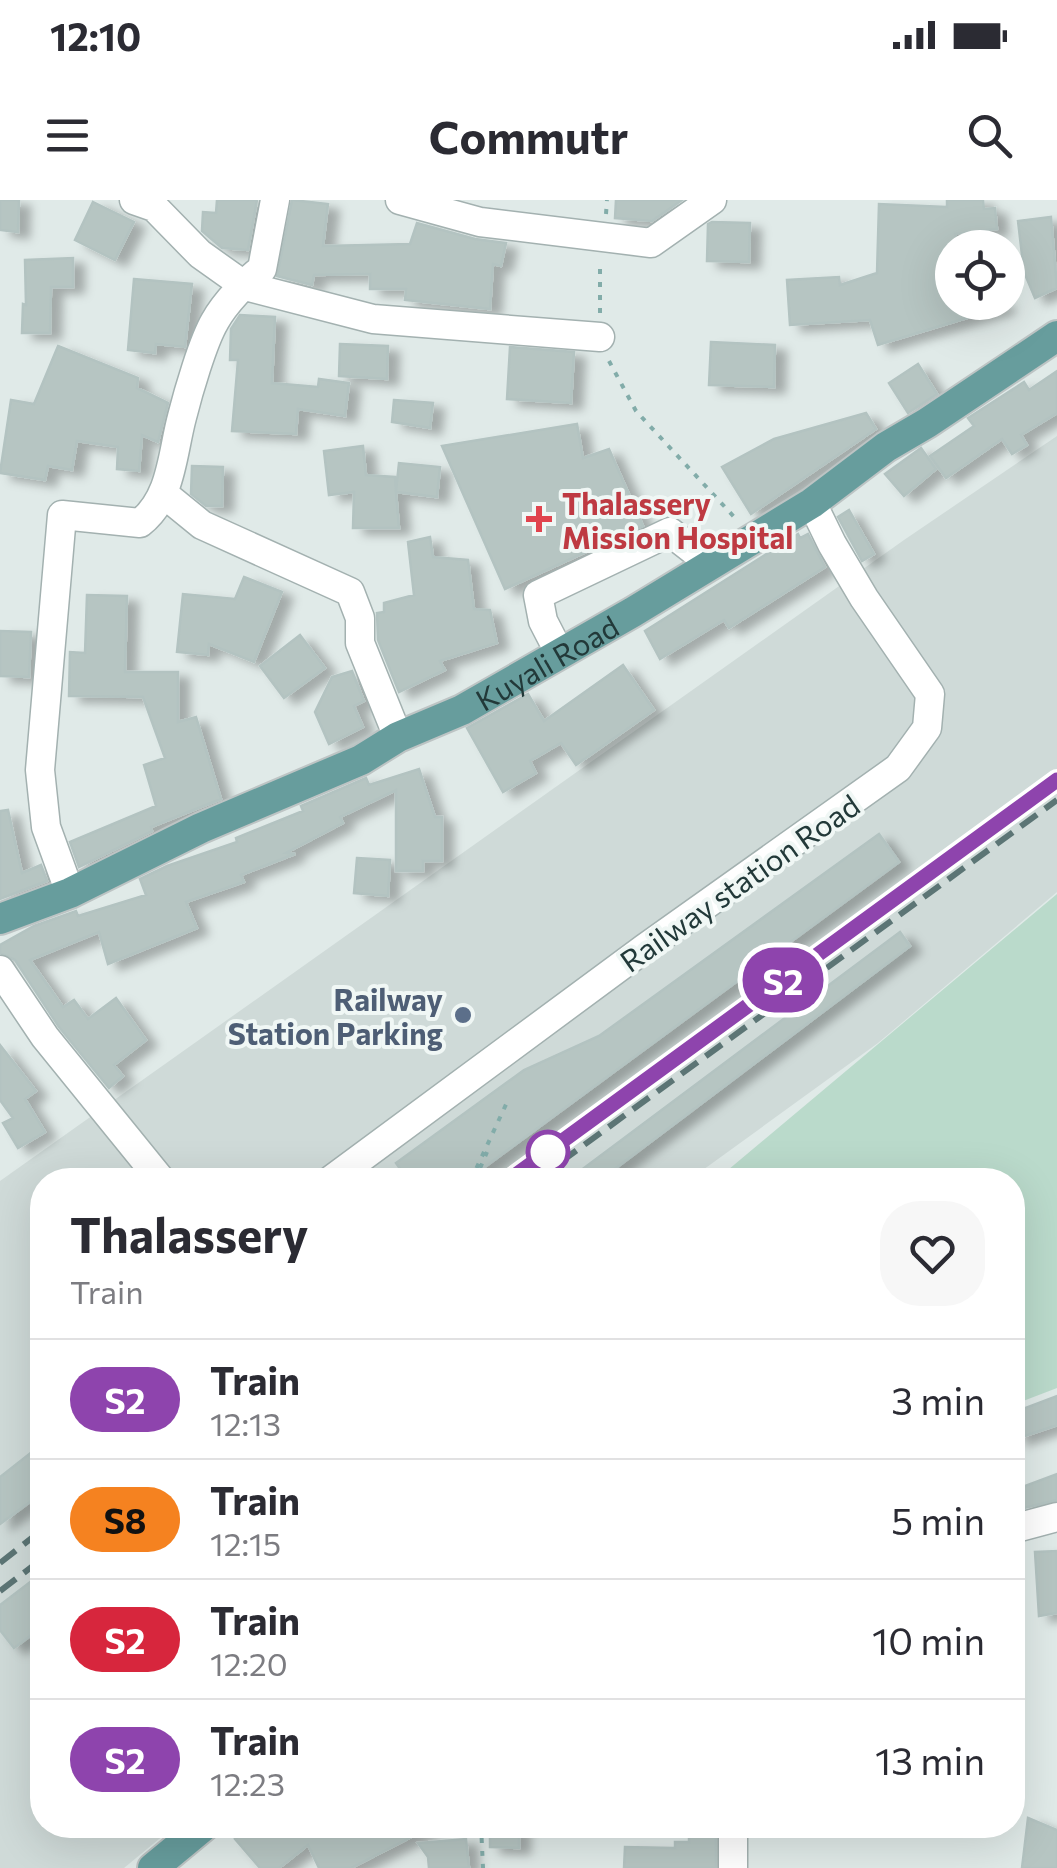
<!DOCTYPE html>
<html lang="en">
<head>
<meta charset="utf-8">
<style>
	body { margin:0; font-family:Commissioner,sans-serif; background:#f7f7f7; color:#2b2b33; height:100vh; display:flex; flex-direction:column; font-size:38px; white-space:nowrap }
	* { box-sizing:border-box; margin:0 }
	p { font-size:32px; color:#7c7c81 }
	.icon { flex:none; width:55px; height:55px; fill:none; stroke:currentColor; stroke-width:2; stroke-linecap:round; stroke-linejoin:round }
	.map { position:relative; flex:1; overflow:hidden }
	.panel { position:absolute; left:30px; top:968px; width:995px; height:670px; display:flex; flex-direction:column; background:#fff; border-radius:40px; box-shadow:0 10px 40px #0002 }
	.panel>* { flex:none }
	.badge { padding:0 20px; border-radius:32px; font-size:35px; line-height:65px }
	.buttons { position:absolute; left:935px; top:30px; display:grid; gap:20px }
	.buttons a { display:grid; place-items:center; width:90px; height:90px; border-radius:50%; background:#fff; box-shadow:0 10px 40px #0002; font-size:50px }
	.map>.badge { position:absolute; translate:-50% -50%; box-shadow:0 0 0 5px #fff }
	.round { display:grid; place-items:center; flex:none; width:105px; height:105px; border-radius:40px; background:#f7f7f7 }
	.headline { display:flex; align-items:center; justify-content:space-between; height:170px; padding:0 40px }
	h1 { font-size:48px; font-weight:700; line-height:75px }
	ul { padding:0; list-style:none }
	li { display:flex; align-items:center; gap:30px; height:120px; padding:0 40px; border-top:2px solid #e1e1e2 }
	li div { flex:1 }
	li b { display:block; font-size:38px }
	li em { font-style:normal }
	li .badge { min-width:110px; font-weight:700; text-align:center }
	.status { display:flex; justify-content:space-between; align-items:center; height:70px; padding:0 50px; background:#fff; direction:ltr }
	.status svg { height:28px; fill:currentColor }
	header { display:flex; justify-content:space-between; align-items:center; height:130px; padding:0 40px; background:#fff; font-size:45px; font-weight:700 }
	.map>svg:first-child { display:block }
	.built { fill:#cfdad8 }
	.green { fill:#badacb }
	.building { fill:#b6c5c2; stroke:#b3c3c1; stroke-width:2.5; filter:url(#shadow) }
	.lines { fill:none; stroke-linecap:round; stroke-linejoin:round }
	.minor-casing { stroke:#a3b1b0; stroke-width:31 }
	.major-casing { stroke:#bdc4c4; stroke-width:34 }
	.path { stroke:#82aca9; stroke-width:4; stroke-dasharray:5 8; stroke-linecap:butt }
	.minor { stroke:#fff; stroke-width:28 }
	.major { stroke:#679d9d; stroke-width:30 }
	.rail { stroke:#5c7575; stroke-width:6; stroke-dasharray:20 10; stroke-linecap:butt }
	.line-casing { stroke:#fff; stroke-width:22 }
	.line { stroke:#8e44ad; stroke-width:15 }
	.health-dot { fill:#e0444e; stroke:#f0f7f5; stroke-width:4 }
	.service-dot { fill:#5c6f8a; stroke:#f0f7f5; stroke-width:4 }
	.stop-dot { fill:#fff; stroke:#8e44ad; stroke-width:5 }
	.labels { text-anchor:middle; dominant-baseline:central; stroke-width:8; stroke-linejoin:round; paint-order:stroke }
	.health-label { font-size:30px; font-weight:bold; fill:#be3a42; stroke:#f0f7f5; text-anchor:start }
	.street-label { font-size:30px; fill:#223939; stroke:#f0f7f5 }
	.service-label { font-size:30px; font-weight:bold; fill:#4e5e75; stroke:#f0f7f5; text-anchor:end }
</style>
</head>
<body>
<div class="status"><b>12:10</b><svg viewBox="0 0 49 12"><path d="M0 12V9h3v3zM5 12V6h3v6zM10 12V3h3v9zM15 12V0h3v12zM26 1h20v11H26zM47 4h2v5h-2z"/></svg></div>
<header><svg class="icon" aria-label="menu" viewBox="0 0 24 24"><path d="M4 6h16M4 12h16M4 18h16"/></svg>Commutr<svg class="icon" aria-label="search" viewBox="0 0 24 24"><circle cx="10" cy="10" r="6"/><path d="M15 15l6 6"/></svg></header>
<div class="map">
<svg width="1057" height="1668" viewBox="0 0 1057 1668">
	<defs>
		<filter id="shadow"><feDropShadow dx="11" dy="6" stdDeviation="5" flood-color="#0004"/></filter>
	</defs>
	<rect width="100%" height="100%" fill="#e0eae8"/>
	<path class="built" d="M1057,236V692L878,843L689,980H42V1625H176L124,1668H0V981L904,340Z"/>
	<path class="green" d="M1057,694V1188L1013,1205L1012,980H716Z"/>
	<path class="building" d="M0,0H19L18,32L0,30Z
		M217,0H257L248,50L222,48L202,31L203,12L216,13Z
		M292,0L328,4L323,46L410,44L417,23L475,39L506,43L501,66L493,64L490,109L405,100L406,89H370V74L314,75L312,85L277,76Z
		M616,0H682L652,21L615,18Z
		M947,0H983L984,9L995,8L997,29L955,34L960,48H952V102H1003V107L878,145L870,120L790,125L787,80L839,77L840,85L877,73L879,4L947,7Z
		M93,2L134,22L115,60L75,40Z
		M1051,17L1057,88L1035,98L1024,72L1018,21Z
		M712,22L750,23L749,62L707,61L708,24Z
		M73,58V87H51L50,133H22L23,104L26,105L25,60Z
		M134,79L192,84L185,147L156,144L155,153L128,150Z
		M240,115L275,117L272,183L318,187L319,179L349,183L345,216L298,209L296,234L232,231L238,160H230L231,129Z
		M711,142L775,145L774,187L709,185Z
		M340,144L388,146L387,179L339,176Z
		M58,146L138,178L137,188L168,203L158,242L142,235L139,271L117,269L118,247L77,241L72,270L48,266L45,280L0,273L11,200L34,204Z
		M510,147L574,152L571,203L507,199Z
		M918,164L937,194L908,213L889,183Z
		M1057,171V213L1021,235L1027,245L1012,254L1002,239L946,278L930,256L974,226L968,218L1024,182L1029,190Z
		M394,200L433,203L430,228L392,222Z
		M866,213L876,229L751,314L722,267L774,239Z
		M577,224L583,258L609,249L643,326L505,389L442,246Z
		M363,246L366,275L395,277L396,291L399,263L440,267L437,297L396,292L399,328H353L354,292L329,295L324,251Z
		M921,248L936,269L904,296L885,274Z
		M192,266L223,267L222,306H206L191,294Z
		M849,310L874,354L862,361L838,317Z
		M798,334L800,338L808,334L825,367L729,428L724,420L660,459L645,431Z
		M430,337L433,357L468,360L474,409L490,410L497,443L440,461L445,470L399,492L378,440L377,413L384,412V403L414,395L408,342Z
		M244,377L282,392L254,462L209,444L208,455L177,452L183,394L235,399Z
		M87,395L127,396L125,472H178V522L196,517L221,599L151,627L152,631L79,667L70,642L156,606L144,565L165,558L143,497L69,496L70,452L85,453Z
		M0,431L31,432L29,477L0,476Z
		M300,435L325,468L284,498L260,466Z
		M623,465L654,510L576,565L561,543L530,561L536,573L503,592L467,528L528,494L544,521Z
		M352,471L364,501L354,506L363,527L329,544L315,512L332,477Z
		M419,569L435,617H442V661H423V671H396V590L340,617L343,623L286,653L295,654L241,675L244,682L186,702L197,728L108,764L99,732L30,760L63,807L74,800L88,819L116,798L146,840L114,865L123,876L109,888L59,827L15,760L0,753V745L34,726L76,711L78,716L146,695L140,679L167,666L237,642L236,638L303,611L301,606L366,578L369,585Z
		M8,610L22,673L41,665L47,681L0,699V611Z
		M879,634L899,662L467,980H408L396,963L524,870L599,836Z
		M357,658L390,660L388,696L354,693Z
		M900,732L910,746L600,980H568Z
		M0,845L36,891L25,899L45,932L18,948L3,923L13,918L0,900Z
		M1057,1196V1225L1016,1239L1012,1213Z
		M42,1244V1293L0,1324V1277Z
		M1057,1274V1300L1024,1308L1017,1289Z
		M1057,1351V1413L1039,1416L1035,1352Z
		M42,1373V1427L14,1448L0,1430V1405Z
		M1028,1618L1057,1630V1668H1022Z
		M253,1625H435L351,1668H319L308,1645L279,1668H260L235,1639Z
		M490,1625H519V1648L490,1647Z
		M689,1625H716V1668H624L625,1647L675,1648V1642H689Z
		M466,1639L469,1668H429L428,1657L418,1643Z"/>
	<g class="lines">
		<defs>
			<path id="minor" d="M134,0L154,7L200,54L245,86L373,119L600,137
				M400,0L480,22L651,43L712,0
				M164,294L202,325L350,392L360,418V443L398,537
				M560,454L543,421L538,395L670,332L711,364
				M70,693L46,627L40,570L62,315L140,323C172,298 172,254 182,217C188,193 203,141 215,121C225,103 246,81 262,69L275,0
				M0,770L45,837L161,980
				M331,980L645,748L898,568L927,528L930,494L864,398L832,344L812,303
				M1012,1329L1057,1317
				M733,1625V1668"/>
			<g id="major">
				<path id="s1" d="M0,719L70,693L201,628L361,560L398,537L462,510L633,412L812,303L886,247L927,223L1057,136"/>
				<path d="M153,1668L205,1625"/>
			</g>
		</defs>
		<use href="#minor" class="minor-casing"/>
		<use href="#major" class="major-casing"/>
		<path class="path" d="M606,14L607,0
			M600,113V63
			M609,161L636,211L737,320
			M471,980L509,898
			M475,980L487,952
			M481,1625L483,1668"/>
		<use href="#minor" class="minor"/>
		<use href="#major" class="major"/>
		<path class="rail" d="M508,980L1057,581
			M536,980L1057,600
			M0,1363L42,1330
			M0,1391L42,1359"/>
	</g>
	<g class="lines">
		<defs>
			<path id="line" d="M509,980L1057,580"/>
		</defs>
		<use href="#line" class="line-casing"/>
		<use href="#line" class="line"/>
	</g>
	<path class="health-dot" d="M534 304h10v10h10v10h-10v10h-10v-10h-10v-10h10z"/>
	<circle class="service-dot" cx="463" cy="815" r="10"/>
	<circle class="stop-dot" cx="548" cy="952" r="20"/>
	<g class="labels">
		<g class="health-label">
			<text x="562" y="302">Thalassery<tspan x="562" dy="34">Mission Hospital</tspan></text>
		</g>
		<g class="street-label">
			<text stroke="none"><textPath href="#s1" startOffset="605">Kuyali Road</textPath></text>
			<text transform="translate(739 682) rotate(-35)">Railway station Road</text>
		</g>
		<g class="service-label">
			<text x="443" y="798">Railway<tspan x="443" dy="34">Station Parking</tspan></text>
		</g>
	</g>
</svg>
<div class="buttons">
<a><svg class="icon" aria-label="locate" viewBox="0 0 24 24"><circle cx="12" cy="12" r="6"/><path d="M12 2v4M12 18v4M2 12h4M18 12h4"/></svg></a>
</div>
<b class="badge" style="left:783px;top:780px;background:#8e44ad;color:#fff">S2</b>
<section class="panel">
<div class="headline"><div><h1>Thalassery</h1><p>Train</p></div><a class="round"><svg class="icon" aria-label="heart" viewBox="0 0 24 24"><path d="M12 20l-8-8c-3-5 5-10 8-4 3-6 11-1 8 4z"/></svg></a></div>
<ul>
<li><span class="badge" style="background:#8e44ad;color:#fff">S2</span><div><b>Train</b><p>12:13</p></div><em>3 min</em></li>
<li><span class="badge" style="background:#f58220;color:#111">S8</span><div><b>Train</b><p>12:15</p></div><em>5 min</em></li>
<li><span class="badge" style="background:#d7263d;color:#fff">S2</span><div><b>Train</b><p>12:20</p></div><em>10 min</em></li>
<li><span class="badge" style="background:#8e44ad;color:#fff">S2</span><div><b>Train</b><p>12:23</p></div><em>13 min</em></li>
</ul>
</section>
</div>
</body>
</html>
